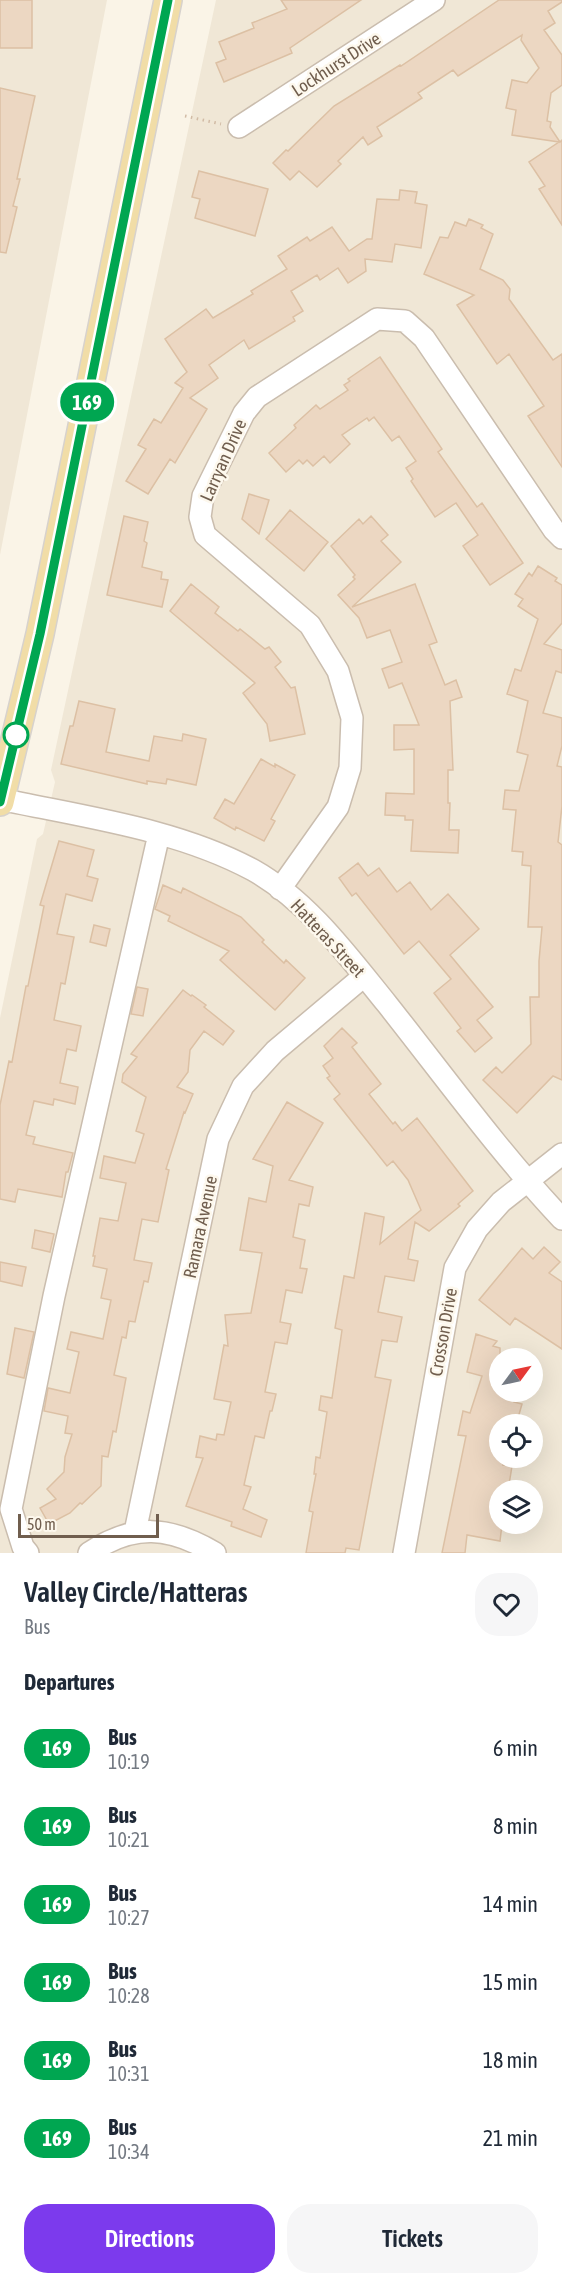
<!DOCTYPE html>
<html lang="en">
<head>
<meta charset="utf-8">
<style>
	body { margin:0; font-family:"Asap Condensed",sans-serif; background:#f6f6f7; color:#1f2937; height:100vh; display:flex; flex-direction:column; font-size:22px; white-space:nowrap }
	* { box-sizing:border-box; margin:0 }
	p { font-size:20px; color:#747a83 }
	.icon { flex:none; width:33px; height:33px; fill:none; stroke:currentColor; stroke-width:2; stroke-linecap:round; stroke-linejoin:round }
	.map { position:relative; height:1553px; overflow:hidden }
	.drawer { display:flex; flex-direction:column; background:#fff; flex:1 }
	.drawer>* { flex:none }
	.badge { padding:0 12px; border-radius:20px; font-size:21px; line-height:39px }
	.needle { width:39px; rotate:57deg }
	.controls { position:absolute; left:489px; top:1348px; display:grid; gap:12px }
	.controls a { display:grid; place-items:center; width:54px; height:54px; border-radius:50%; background:#fff; box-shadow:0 6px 24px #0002; font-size:30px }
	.scale { position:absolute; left:18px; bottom:15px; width:141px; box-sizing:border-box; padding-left:6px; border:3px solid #705e4e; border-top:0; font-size:16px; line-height:21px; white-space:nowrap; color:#705e4e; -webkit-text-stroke:4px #fdf8ed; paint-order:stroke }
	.map>.badge { position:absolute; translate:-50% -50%; box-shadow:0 0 0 3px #fff }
	h2 { padding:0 24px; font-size:22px; line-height:54px }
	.round { display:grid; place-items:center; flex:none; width:63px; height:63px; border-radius:24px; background:#f6f6f7 }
	.headline { display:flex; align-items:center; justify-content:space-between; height:102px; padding:0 24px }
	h1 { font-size:28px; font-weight:600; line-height:45px }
	.cta { display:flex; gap:12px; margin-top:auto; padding:12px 24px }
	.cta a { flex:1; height:69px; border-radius:24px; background:#7c3aed; color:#fff; font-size:24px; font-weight:600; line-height:69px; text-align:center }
	.cta a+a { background:#f6f6f7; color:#1f2937 }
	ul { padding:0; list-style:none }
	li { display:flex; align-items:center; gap:18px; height:78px; padding:0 24px }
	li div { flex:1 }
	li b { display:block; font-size:22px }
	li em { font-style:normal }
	li .badge { min-width:66px; font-weight:700; text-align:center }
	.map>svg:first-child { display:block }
	.residential { fill:#f0e7d6; fill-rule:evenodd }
	.building { fill:#ecd7c2; stroke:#dcc0a4; stroke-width:1.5 }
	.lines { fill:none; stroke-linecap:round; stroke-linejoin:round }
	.minor-casing { stroke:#cabdae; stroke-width:24 }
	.major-casing { stroke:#d7d2cd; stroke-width:30 }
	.path { stroke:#d1bba5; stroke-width:3; stroke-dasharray:1.5 4.5; stroke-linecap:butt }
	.minor { stroke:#fff; stroke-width:21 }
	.major { stroke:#f1dda7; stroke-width:27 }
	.line-casing { stroke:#fff; stroke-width:14 }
	.line { stroke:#00a651; stroke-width:9 }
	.stop-dot { fill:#fff; stroke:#00a651; stroke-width:3 }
	.labels { text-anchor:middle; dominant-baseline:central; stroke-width:5; stroke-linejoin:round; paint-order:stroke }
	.street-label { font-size:18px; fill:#705e4e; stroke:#fdf8ed }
</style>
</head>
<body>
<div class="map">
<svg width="562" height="1553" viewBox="0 0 562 1553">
	<rect width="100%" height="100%" fill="#faf4e7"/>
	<path class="residential" d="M0,0H107L0,555Z
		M216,0H562V1553H0V1018L37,839L43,834L55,782L51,770ZM500,1359H532V1392H500ZM500,1425H532V1458H500ZM500,1491H532V1524H500Z"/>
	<path class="building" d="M0,0H32V48H0Z
		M281,0H361L290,48L292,53L224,82L216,63L226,59L219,42L254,28L252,23L287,9Z
		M499,0H562V2L548,11L555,23L544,30L562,55V85L551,93L547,121L551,122L550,127L560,142L562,140V225L539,189L545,186L529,162L559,142L512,135L516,110L506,108L512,80L527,83L539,68L521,40L522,35L458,76L453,70L418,93L422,98L377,127L382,136L368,145L363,137L338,161L341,164L317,187L299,171L290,180L273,163L286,150L288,151L334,106L400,65L401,66Z
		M0,88L35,96L17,179H20L13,206L17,207L6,253L0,252Z
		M199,171L268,189L255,236L195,218L200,199L192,197Z
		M400,190L417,192L415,203L427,205L421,248L395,244L392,262L365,259L366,271L348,283L338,268L320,280L317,275L291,291L303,311L293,317L295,321L249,349L244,340L209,365L218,378L190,398L207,409L175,463L170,459L148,494L126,481L146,449L138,445L154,419L161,423L183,388L175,383L187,372L165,339L206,309L213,318L253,294L251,291L287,269L278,256L307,237L310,241L332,227L349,251L367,239H372L377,199L399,200Z
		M469,219L483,225L481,228L493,234L480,269L503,280L510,289L509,299L553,360L562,354V467L528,416L544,406L509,354L497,364L457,305L474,295L424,274L440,237L448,238L455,222L466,226Z
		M380,357L442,449L438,452L477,507L482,503L523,563L490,585L463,546L478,535L456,503L435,517L411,481L413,479L406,468L416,461L399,436L392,441L374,417L369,421L367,418L342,435L350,444L330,463L324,456L313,466L307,460L303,464L299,460L286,472L269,453L296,428L294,425L316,405L320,409L348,390L344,385L350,381L348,379Z
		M249,494L269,500L259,534L242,519Z
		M290,510L328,542L304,571L266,539Z
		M124,516L148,522L144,541L147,543L142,567L162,572L161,579L168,580L162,607L107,595Z
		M371,516L388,535L381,541L401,562L352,607L415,584L437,642L429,645L445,685L456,680L462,697L450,701L453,770H448V803H450L449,830H459L458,853L411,851L413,820H405V816L385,815L386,793L414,794V749L394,750V725H419L402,683L389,688L382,669L402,662L390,630L367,638L359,618L338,595L355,579L353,577L355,575L331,546L359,519L363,524Z
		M538,566L557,578L555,581L562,585V623L544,644L562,650V673L556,671L543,713L562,718V746L557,766L562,767V806L558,842L562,845V1080L553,1076L517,1113L483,1080L496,1067L502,1073L531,1044L530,997H539V961L542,927H528L531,866L522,865L523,852L512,851L516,810L503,809L505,790L519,791L528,755L517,752L528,701L507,694L515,669L521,671L538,619L518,606L523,599L515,594L529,573L532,576Z
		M191,584L219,607L215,613L238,631L240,629L265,649L269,647L281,662L275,667L291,688L295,687L305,734L270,741L267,724L243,693L255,683L170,611Z
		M79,701L115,709L106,752L149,761L154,736L182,741L183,734L206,739L196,785L167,779L166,784L147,781V784L61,764L70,726H73Z
		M261,759L275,767V764L295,775L271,819L275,821L264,841L236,827L235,830L214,818L225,799L234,804Z
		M59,841L94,850L87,876L98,879L92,901L66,894L57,934L74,937L65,984L61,983L54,1020L81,1026L76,1051L67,1049L60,1083L78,1087L75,1104L54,1099L53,1105L34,1101L26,1135L35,1137L33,1144L73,1153L68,1172H66L62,1197L18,1189L15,1202L0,1199V1105L9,1061L12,1062L26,986H28L44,906L40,905Z
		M358,863L368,876L379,868L397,892L410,882L431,910L448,894L479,929L450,955L493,1007L477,1020L492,1038L475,1052L457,1031L461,1028L434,993L451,979L419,941L404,954L356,893L352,896L339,878Z
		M163,885L181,893L183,888L241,917L264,940L262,942L284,963L286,960L305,978L275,1010L220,960L229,951L168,921L170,916L155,909Z
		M94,925L110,929L106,946L90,942Z
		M137,987L148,989L143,1016L131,1014Z
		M183,990L191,996L192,995L206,1005L204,1007L234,1031L223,1045L204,1031L190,1050L188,1072L177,1087L193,1094L185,1113L184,1112L166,1169L169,1170L158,1222L142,1219L134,1260L152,1263L148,1282L144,1281L135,1322L129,1321L126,1338L122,1337L114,1375L126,1378L116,1432L113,1431L108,1457L102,1456L101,1486L82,1504L80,1503L70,1513L49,1524L40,1508L56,1499L47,1489L64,1472L65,1457L72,1434L65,1433L68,1416L44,1411L48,1388L70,1393L79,1352L67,1349L71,1332L103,1339L111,1300L101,1298L107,1269L93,1266L95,1256H93L100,1218L118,1221L126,1183L100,1178L104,1156L135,1163L144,1134L136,1131L146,1097L122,1082L123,1074L137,1057L131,1054Z
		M342,1028L357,1043L352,1047L381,1084L369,1094L393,1124L395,1122L402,1131L417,1118L473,1191L458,1204L460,1206L429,1231L415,1222L408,1259L418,1261L414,1281L385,1276L378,1312L402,1317L397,1342L382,1340L375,1377L391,1380L359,1550L346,1548L345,1553H306L313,1512L309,1511L316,1474H314L316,1457L320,1458L327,1412L319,1410L321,1396L332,1398L342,1330L335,1328L344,1276L354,1278L365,1213L384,1217L380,1244L421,1210L408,1180L393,1161L387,1166L334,1099L340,1094L327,1078L330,1076L323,1066L333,1058L324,1046Z
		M287,1102L323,1123L289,1180L313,1187L309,1206L299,1204L293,1237L305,1240L300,1268L307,1269L302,1293L286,1290L280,1322L291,1324L287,1344L275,1342L265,1392L276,1394L272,1411H270L264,1438L255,1436L244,1485L251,1487L243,1509L267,1520L261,1537L231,1526L232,1522L186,1506L203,1458L196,1457L200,1436L216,1440L217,1434L224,1435L231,1402L214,1399L224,1345L228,1346L225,1315L251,1313L262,1253L240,1250L249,1198L266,1202L273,1166L253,1159Z
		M35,1230L54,1234L50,1252L32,1248Z
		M544,1247L560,1262L549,1273L562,1282V1349L515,1318L510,1325L479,1300L522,1248L533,1259Z
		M0,1262L26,1267L22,1286L0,1281Z
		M15,1328L34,1332L24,1378L7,1374Z
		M476,1334L497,1341L493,1346L500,1348V1392H517L514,1402L522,1404L516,1425H500V1458H504L503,1465L512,1466L508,1491H500V1524H502L500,1541L467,1535L465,1553H442L466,1436L458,1435L463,1411L470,1413L482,1376L467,1372Z"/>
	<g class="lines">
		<defs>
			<path id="minor" d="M239,127L434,0
				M0,799C84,817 177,829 253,870C308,901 348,956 387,1004C444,1076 499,1152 562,1219
				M280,889L338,807L350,768L352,718L338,671L310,625L205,535L200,517L203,496L244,413L257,397L377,319L405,321L424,338L554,530L562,538
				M135,1532L218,1139L243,1086L275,1051L364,976
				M28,1553L23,1547L11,1509L54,1296L159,834
				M89,1553C134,1523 169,1526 215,1553
				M404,1553L455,1268L477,1229L501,1202L562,1154"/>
			<path id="major" d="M0,802L40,634L168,0"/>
		</defs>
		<use href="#minor" class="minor-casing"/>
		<use href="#major" class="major-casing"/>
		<path class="path" d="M185,116L221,124"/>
		<use href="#minor" class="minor"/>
		<use href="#major" class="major"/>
	</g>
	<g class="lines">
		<defs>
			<path id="line" d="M0,802L40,634L168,0"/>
		</defs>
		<use href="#line" class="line-casing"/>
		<use href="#line" class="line"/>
	</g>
	<circle class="stop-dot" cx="16" cy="735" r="12"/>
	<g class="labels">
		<g class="street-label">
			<text transform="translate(336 64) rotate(-33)">Lockhurst Drive</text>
			<text transform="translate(223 460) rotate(-66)">Larryan Drive</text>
			<text transform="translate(328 938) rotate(47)">Hatteras Street</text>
			<text transform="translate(200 1227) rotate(-78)">Ramara Avenue</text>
			<text transform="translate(443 1332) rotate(-80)">Crosson Drive</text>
		</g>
	</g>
</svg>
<div class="controls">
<a><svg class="needle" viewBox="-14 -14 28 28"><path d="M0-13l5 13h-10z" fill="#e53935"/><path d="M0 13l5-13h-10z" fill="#747a83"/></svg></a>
<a><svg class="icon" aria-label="locate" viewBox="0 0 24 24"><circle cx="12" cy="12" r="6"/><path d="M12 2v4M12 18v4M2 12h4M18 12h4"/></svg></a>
<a><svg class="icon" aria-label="layers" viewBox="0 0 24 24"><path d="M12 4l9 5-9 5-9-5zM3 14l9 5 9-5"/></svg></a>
</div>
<div class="scale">50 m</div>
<b class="badge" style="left:87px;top:402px;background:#00a651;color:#fff">169</b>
</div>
<section class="drawer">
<div class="headline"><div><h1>Valley Circle/Hatteras</h1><p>Bus</p></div><a class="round"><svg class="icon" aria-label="heart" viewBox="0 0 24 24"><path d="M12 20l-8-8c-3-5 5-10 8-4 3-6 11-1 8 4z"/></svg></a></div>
<h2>Departures</h2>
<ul>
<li><span class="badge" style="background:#00a651;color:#fff">169</span><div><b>Bus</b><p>10:19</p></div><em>6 min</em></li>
<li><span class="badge" style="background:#00a651;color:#fff">169</span><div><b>Bus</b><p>10:21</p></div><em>8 min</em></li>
<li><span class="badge" style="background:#00a651;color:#fff">169</span><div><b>Bus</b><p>10:27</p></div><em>14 min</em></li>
<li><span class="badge" style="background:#00a651;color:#fff">169</span><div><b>Bus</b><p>10:28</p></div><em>15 min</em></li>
<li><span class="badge" style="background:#00a651;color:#fff">169</span><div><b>Bus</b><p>10:31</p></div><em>18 min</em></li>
<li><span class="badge" style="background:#00a651;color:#fff">169</span><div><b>Bus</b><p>10:34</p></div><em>21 min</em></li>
</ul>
<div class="cta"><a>Directions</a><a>Tickets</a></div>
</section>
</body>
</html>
